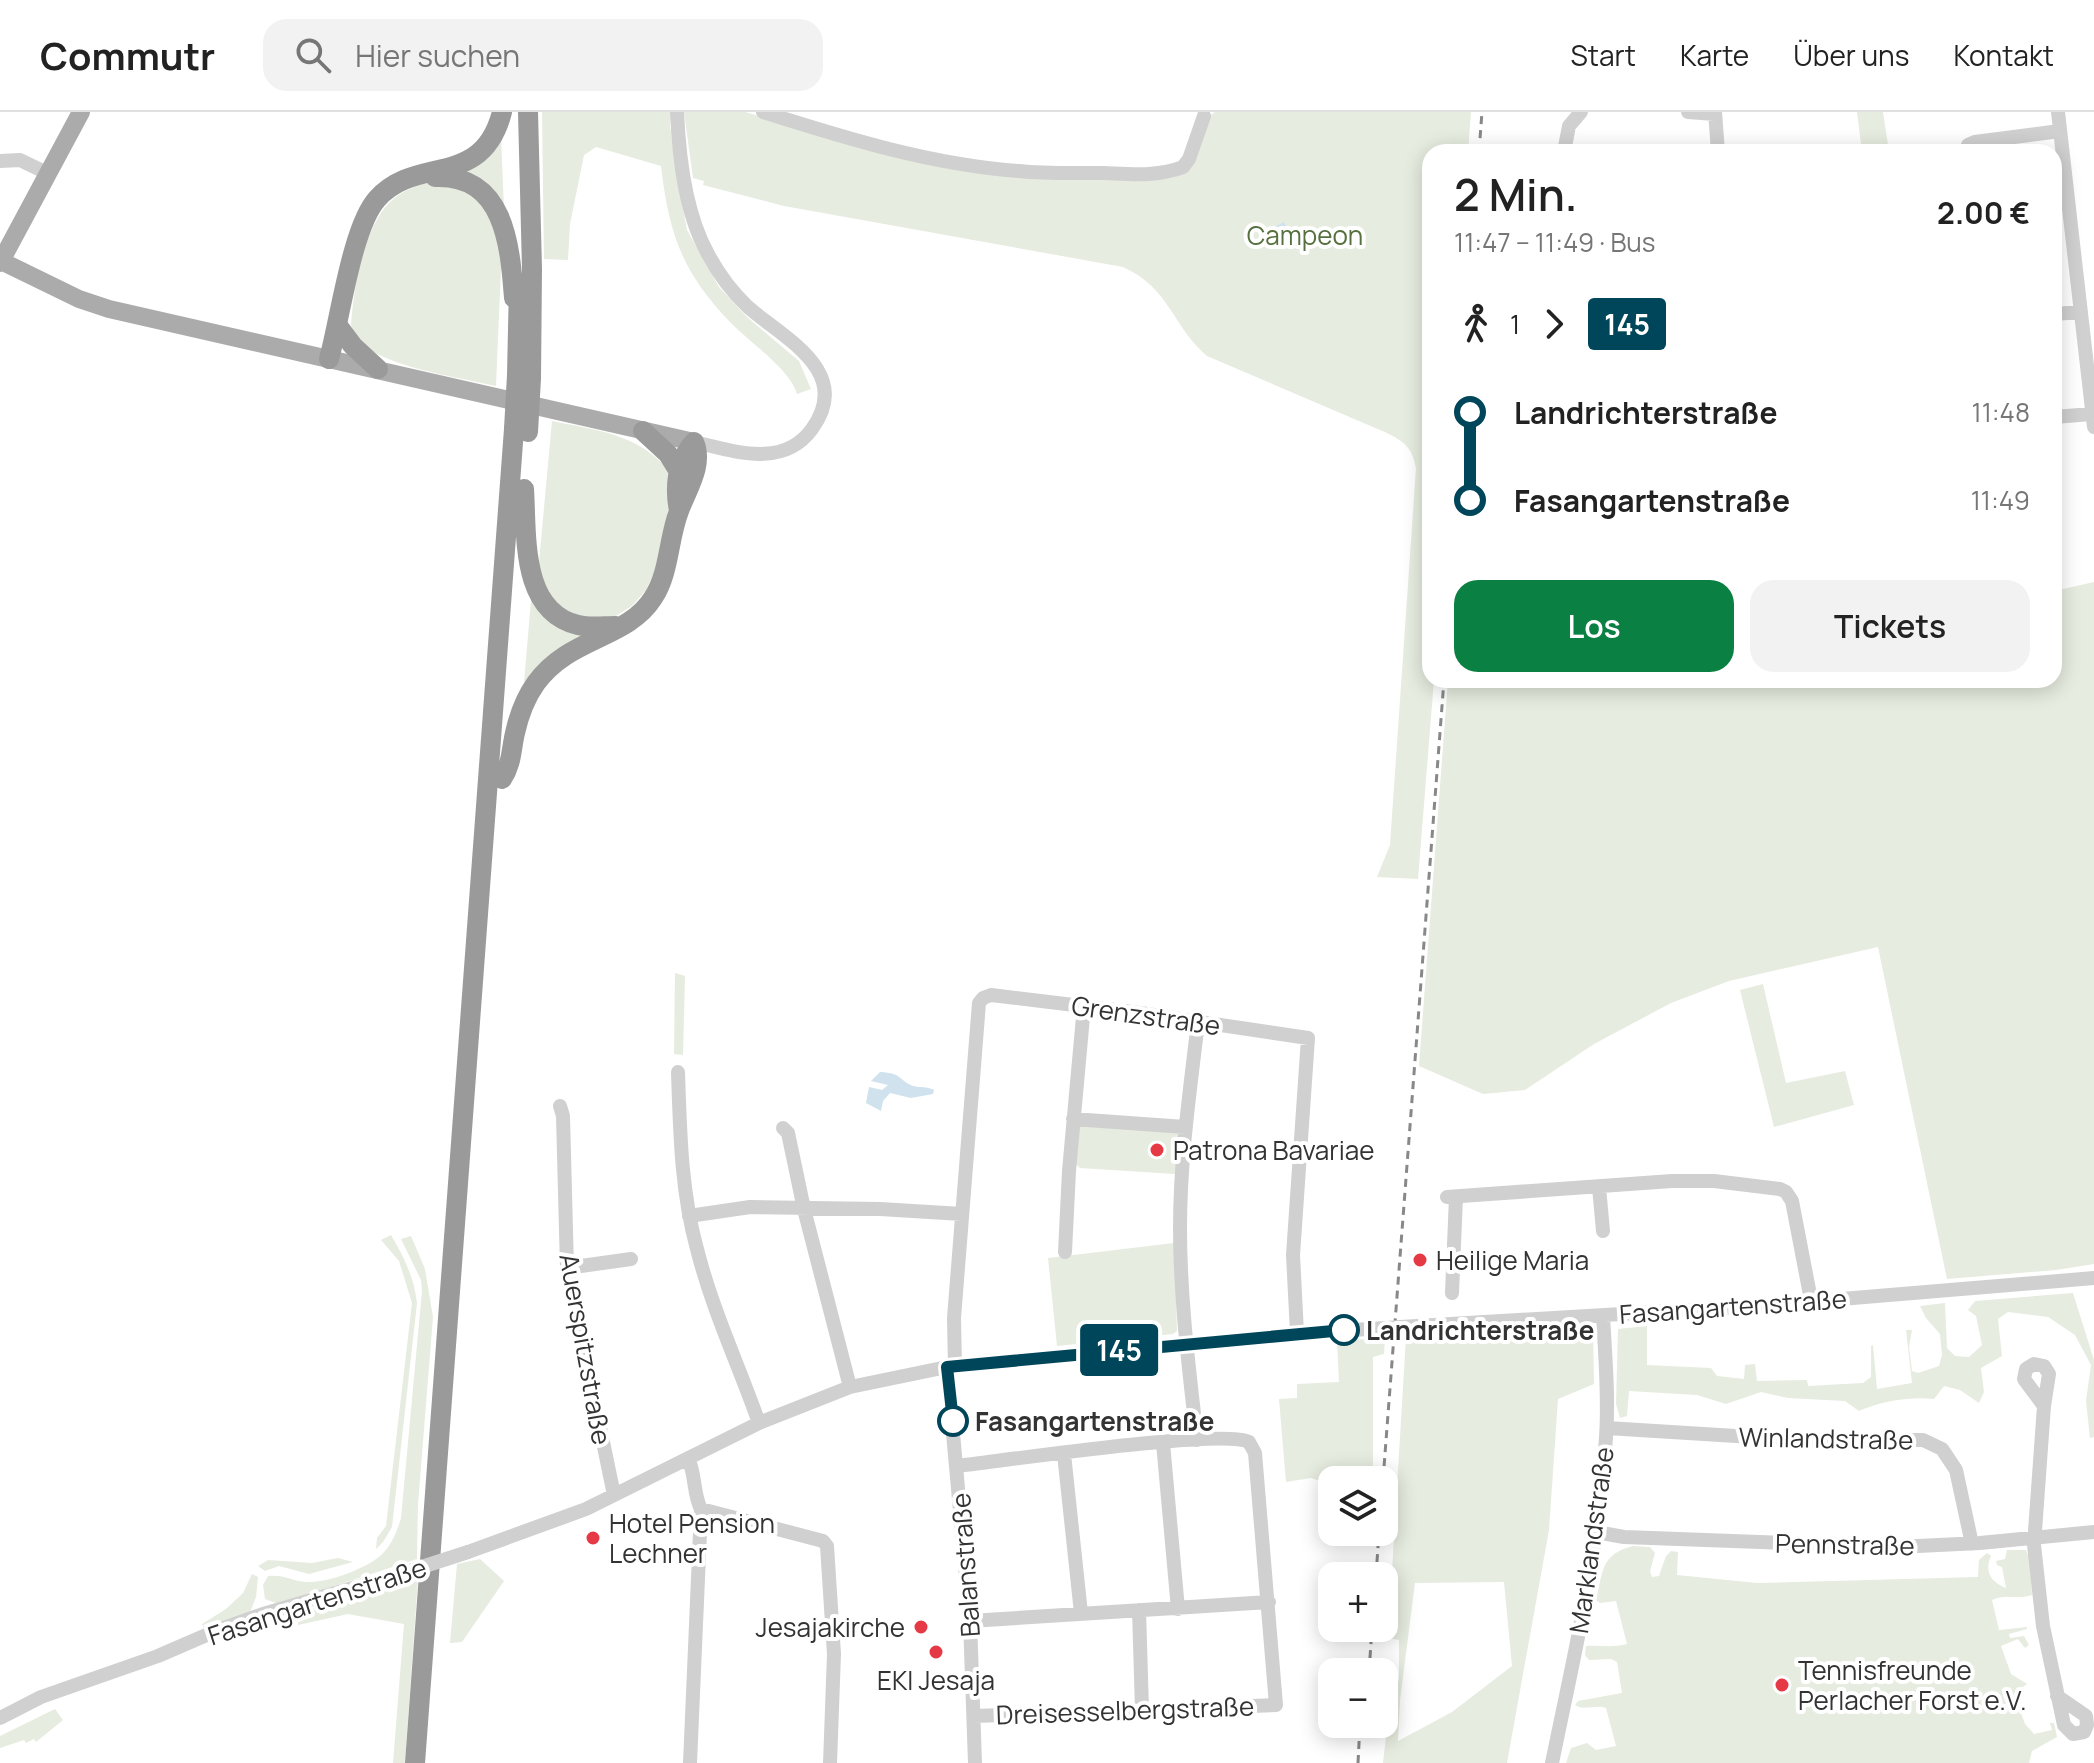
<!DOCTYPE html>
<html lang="de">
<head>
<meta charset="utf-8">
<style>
	body { margin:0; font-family:Manrope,sans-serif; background:#f2f2f2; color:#222; height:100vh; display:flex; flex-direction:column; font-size:30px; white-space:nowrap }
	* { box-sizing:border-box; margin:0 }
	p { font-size:26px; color:#767676 }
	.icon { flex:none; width:44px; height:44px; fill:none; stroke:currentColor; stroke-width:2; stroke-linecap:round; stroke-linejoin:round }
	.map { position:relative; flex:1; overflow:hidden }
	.details { position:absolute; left:1422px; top:32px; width:640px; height:544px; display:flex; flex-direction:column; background:#fff; border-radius:24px; box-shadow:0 4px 20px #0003 }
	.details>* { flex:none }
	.badge { padding:0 16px; border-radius:6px; font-size:28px; line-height:52px }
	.controls { position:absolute; left:1318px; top:1354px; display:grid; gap:16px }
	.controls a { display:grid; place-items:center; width:80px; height:80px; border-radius:16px; background:#fff; box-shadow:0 4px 20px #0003; font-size:40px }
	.map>.badge { position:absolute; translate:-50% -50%; box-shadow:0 0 0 4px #fff }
	.legs { display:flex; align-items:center; gap:12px; height:88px; padding:0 32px; font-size:26px }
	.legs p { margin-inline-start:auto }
	.summary { display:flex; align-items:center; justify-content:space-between; height:136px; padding:0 32px }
	h1 { font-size:44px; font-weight:600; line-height:60px }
	.button { display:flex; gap:16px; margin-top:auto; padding:16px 32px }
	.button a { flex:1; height:92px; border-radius:24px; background:#0b8043; color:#fff; font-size:32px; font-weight:600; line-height:92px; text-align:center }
	.button a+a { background:#f2f2f2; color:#222 }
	ul { padding:0 32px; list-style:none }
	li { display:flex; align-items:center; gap:28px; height:88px; font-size:30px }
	li i { display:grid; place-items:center; width:12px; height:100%; margin:0 10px; background:currentColor }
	li i::after { content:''; width:20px; height:20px; margin:-10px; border:6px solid; border-radius:50%; background:#fff }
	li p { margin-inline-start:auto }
	li:first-child i { background:linear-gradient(#0000 50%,currentColor 0) }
	li:last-child i { background:linear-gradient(currentColor 50%,#0000 0) }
	header { display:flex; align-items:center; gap:48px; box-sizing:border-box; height:112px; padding:0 40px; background:#fff; border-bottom:2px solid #e0e0e0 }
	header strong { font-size:38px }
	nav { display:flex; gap:44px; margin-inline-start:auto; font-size:28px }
	.search { width:560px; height:72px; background:#f2f2f2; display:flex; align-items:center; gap:20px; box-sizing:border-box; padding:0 28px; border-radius:24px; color:#767676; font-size:30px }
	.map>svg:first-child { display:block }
	.green { fill:#e6ecdf; fill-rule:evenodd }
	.water { fill:#cfe2ee }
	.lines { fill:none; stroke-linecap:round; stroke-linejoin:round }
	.minor { stroke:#d0d0d0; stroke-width:14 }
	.major { stroke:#ababab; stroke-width:18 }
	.highway { stroke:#9a9a9a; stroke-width:20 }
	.rail { stroke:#888; stroke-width:3; stroke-dasharray:8 6; stroke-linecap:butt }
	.minor-bridge { stroke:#d0d0d0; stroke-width:14 }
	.highway-bridge { stroke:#9a9a9a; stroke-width:20 }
	.line-1-casing { stroke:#fff; stroke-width:18 }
	.line-1 { stroke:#00465a; stroke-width:12 }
	.poi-dot { fill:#e63946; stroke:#fff; stroke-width:3 }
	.stop-1-dot { fill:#fff; stroke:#00465a; stroke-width:4 }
	.labels { text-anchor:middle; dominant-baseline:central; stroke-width:8; stroke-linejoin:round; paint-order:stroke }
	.park-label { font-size:26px; fill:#56703f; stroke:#fff }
	.street-label { font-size:26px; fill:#333; stroke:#fff }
	.poi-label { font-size:26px; fill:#333; stroke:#fff; text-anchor:start }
	.stop-label { font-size:26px; font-weight:bold; fill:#333; stroke:#fff; text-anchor:start }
</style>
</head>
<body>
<header>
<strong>Commutr</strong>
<div class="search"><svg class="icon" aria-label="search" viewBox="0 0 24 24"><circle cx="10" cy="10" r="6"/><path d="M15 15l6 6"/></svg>Hier suchen</div>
<nav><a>Start</a><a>Karte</a><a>Über uns</a><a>Kontakt</a></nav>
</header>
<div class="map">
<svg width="2094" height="1651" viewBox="0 0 2094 1651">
	<rect width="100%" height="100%" fill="#fff"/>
	<path class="green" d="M542,0H671L670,14L676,59L687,118L719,175L747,205L799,249L811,277L797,282C791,258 748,229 730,210C682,160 669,122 661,54L596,35L584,43L570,112L568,148L544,147Z
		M684,0H745L873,37L1149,68L1172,66L1184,61L1208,5L1215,0H1471L1468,40H1430V568H1434L1418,767L1377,765L1390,733L1416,356C1412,336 1405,330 1387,321L1207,244C1172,214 1170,176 1123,155L784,94L703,73L704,69L693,66Z
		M1857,0H1883L1888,33L1898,32L1899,40H1862Z
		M501,24L504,97L455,61Z
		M429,70L464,75L487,94L502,132L496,274C462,266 376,254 355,225C353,221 353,217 351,213C353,178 364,115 390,90C401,79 414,75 429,70Z
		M552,309C596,318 639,322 669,359V394L659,450L646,478L632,494L614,505L580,506L558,494L538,461Z
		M2094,470V1152L2056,1158L1947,1167L1878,835L1729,869L1671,891L1594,932L1525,978L1483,982L1419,954L1448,568H2054V479Z
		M532,477L596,521L523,582Z
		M675,861L685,864L683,943L674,942Z
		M1763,872L1786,971L1845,959L1854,993L1774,1015L1740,878Z
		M1080,1010L1181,1020L1179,1058L1175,1062L1080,1056L1073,1049Z
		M391,1123C404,1145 414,1165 417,1191L392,1415L383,1430L376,1437L377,1426L386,1414L412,1191L399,1149L381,1128Z
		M411,1124L425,1157L433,1205L418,1392L417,1447L279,1492L265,1487L263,1473L268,1464C282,1462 293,1469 306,1470C327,1471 362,1458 379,1445C391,1435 397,1420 401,1406L422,1179L421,1168L401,1127Z
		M1174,1131L1177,1219L1173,1222L1057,1234L1048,1146Z
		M2073,1181L2094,1248V1325L2090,1326L2086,1289L2091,1253L2075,1223L2048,1205L2008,1200L1998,1207L2002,1244L1981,1256L1984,1280L1979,1291L1960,1278L1944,1274L1934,1287C1911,1284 1880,1289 1859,1299L1845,1289L1788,1286L1761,1280L1726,1292L1697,1283L1629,1279L1627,1304L1620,1306L1616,1292L1618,1217L1647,1214V1253L1711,1256L1717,1264L1744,1267L1745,1253L1755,1252L1757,1269L1807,1268L1808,1274L1863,1271L1871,1265V1234L1873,1233L1877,1277L1912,1271L1906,1218H1912L1909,1235L1912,1259L1918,1261L1939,1254L1942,1243L1940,1222L1926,1206L1920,1194L1945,1191L1947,1236L1955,1244L1969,1245L1982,1233L1976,1204L1968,1198L1975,1189Z
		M1593,1216L1594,1272L1558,1287L1549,1418L1507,1651H1383L1388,1607L1399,1567V1528L1388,1526L1406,1225ZM1504,1470L1512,1554L1452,1600L1398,1629L1400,1588L1415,1471Z
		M1385,1226L1384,1242L1373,1245V1368H1332V1373L1311,1366L1286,1370L1279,1287L1297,1286V1272L1339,1270L1337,1229Z
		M1633,1434L1650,1435L1655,1441L1650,1459L1652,1465L1659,1464L1666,1444L1671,1439L1678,1440L1677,1463L1757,1471L1978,1465L1979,1448L1987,1441L1991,1444C1984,1460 1991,1470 2006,1476L2002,1455L1997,1453L1996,1449L2005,1447L2007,1438H2026L2030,1448L2032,1483C2018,1488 2005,1481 1992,1488L1999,1518L2027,1515V1517L2009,1522L2010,1526L2024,1524L2029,1533L2025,1536L2018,1527L2001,1534L2011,1562L2027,1572L2014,1581L2025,1612L2034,1622L2052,1618L2050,1611H2054L2057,1625L2032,1639L2029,1651H1566L1571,1636L1587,1631L1596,1638L1616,1634L1606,1596C1596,1592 1584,1599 1575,1593L1578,1589L1622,1581L1617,1550L1611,1547L1589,1548L1585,1543L1586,1534C1601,1533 1613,1536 1627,1532L1616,1489L1600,1491L1596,1488C1603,1461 1600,1442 1633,1434Z
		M338,1446L353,1450L309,1462L279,1454L265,1459L258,1454L268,1448L312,1451Z
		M480,1447L504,1469L462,1530L450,1531L457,1452Z
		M252,1462L258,1465L256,1485L250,1500L205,1518L202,1512L226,1497L243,1481Z
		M418,1467L405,1651H393L404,1512L348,1502L298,1513V1500Z
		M55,1597L63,1608L36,1630L34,1627L26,1631L24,1628L0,1636V1624Z"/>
	<path class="water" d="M1284,110L1294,130L1282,137L1263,121Z
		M880,960C903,961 898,968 913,974C921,976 926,974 934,978L933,982L911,986L890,981L883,989L881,999L866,991L869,975L882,978L888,973L871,969Z"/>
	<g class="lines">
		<path class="minor" d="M677,0C679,46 685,101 708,142C718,161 732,180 748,195C783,226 854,259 812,317C783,357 734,339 694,330
			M763,0C845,26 932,53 1019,59C1047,62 1076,61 1104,61C1130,62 1158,65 1183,55L1189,47L1204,4
			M1688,0L1715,2
			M1715,0L1718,40
			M2058,0L2094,315
			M1564,40L1569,14L1581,0
			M1966,40L1968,33L1975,30L2060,19
			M0,49L20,48L49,62
			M2054,202L2081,200
			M2054,305L2092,302
			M678,960C680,1020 681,1079 697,1137C712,1197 739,1254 759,1311
			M560,994L563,1004L567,1156L614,1383
			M1073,1007L1185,1015
			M783,1016L788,1021L804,1097L850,1275
			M1599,1075L1603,1119
			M1447,1085L1672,1069H1714L1780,1077L1786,1080L1792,1089L1811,1188
			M689,1104L750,1095L880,1097L962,1102
			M1065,1140L1069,1059L1084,894
			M567,1156L631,1147
			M1452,1181L1456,1085
			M1400,1215L1757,1194L2094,1166
			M947,1255L970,1509L975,1651
			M955,1255L954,1206L979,891L983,886L991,883L1140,901L1308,926L1293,1143L1297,1221
			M2044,1294L2024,1267L2026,1257L2034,1252L2044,1254L2049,1262L2044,1294L2034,1433L2043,1514L2064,1613L2073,1622L2084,1620L2087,1613L2086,1604L2057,1584
			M1607,1316L1799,1328H1923L1942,1337L1956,1358L1972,1432
			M1197,1328C1189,1257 1180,1187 1180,1116C1180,1047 1190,978 1198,910
			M1163,1331L1178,1497
			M1064,1342L1081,1501
			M688,1346C696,1363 693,1382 701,1397L690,1651
			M957,1354C1002,1349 1223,1316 1249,1330L1255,1341L1276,1593L974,1604
			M701,1397L823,1429L827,1434L834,1542L830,1651
			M1596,1420L1624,1425L1897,1435L1980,1431L2094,1420
			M468,1440L586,1397L759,1311L850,1275L947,1255L1284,1222L1386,1216
			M1139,1498L1142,1598
			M970,1509L1269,1490
			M0,1606L41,1585L158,1544L218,1518L263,1502L394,1464
			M1552,1651C1574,1543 1600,1436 1606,1325C1609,1285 1605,1243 1603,1203"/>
		<path class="major" d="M1,149L79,187L109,197L694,330
			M0,151L81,0"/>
		<path class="highway" d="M528,0L532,157L531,266
			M435,65C505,62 510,134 514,186
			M338,214L353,234L378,257
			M329,247C340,207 352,115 377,87C417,42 482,78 502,0
			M517,263L519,171
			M643,319L668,342L678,358
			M524,377C527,423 520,499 578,513C590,516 603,514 616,514
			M502,667C512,652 511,638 515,621C519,603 526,585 536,571C569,525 627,527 653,486C670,460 668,427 679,399C687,377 704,353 694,330C677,350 674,373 679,399
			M415,1651L514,317"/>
		<path class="rail" d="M1479,40L1482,0
			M1383,1368L1444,568
			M1376,1464L1379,1420
			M1369,1560L1372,1516
			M1358,1651L1360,1612"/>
		<path class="minor-bridge" d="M1386,1216L1400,1215
			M394,1464L468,1440"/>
		<path class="highway-bridge" d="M514,317L517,263
			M528,320L531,266"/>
	</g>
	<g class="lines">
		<defs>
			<path id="line-1" d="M953,1309L947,1255L1344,1218"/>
		</defs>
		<use href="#line-1" class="line-1-casing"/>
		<use href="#line-1" class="line-1"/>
	</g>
	<g class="poi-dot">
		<circle cx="1157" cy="1038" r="8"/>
		<circle cx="1420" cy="1148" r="8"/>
		<circle cx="593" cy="1426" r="8"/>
		<circle cx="921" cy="1515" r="8"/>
		<circle cx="936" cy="1540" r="8"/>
		<circle cx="1782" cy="1573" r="8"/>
	</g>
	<g class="stop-1-dot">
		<circle cx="1344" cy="1218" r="14"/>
		<circle cx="953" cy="1309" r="14"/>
	</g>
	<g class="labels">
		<g class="park-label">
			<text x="1305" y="123">Campeon</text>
		</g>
		<g class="street-label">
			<text transform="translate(1146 903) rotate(8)">Grenzstraße</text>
			<text transform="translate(1733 1194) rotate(-4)">Fasangartenstraße</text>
			<text transform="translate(586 1237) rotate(80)">Auerspitzstraße</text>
			<text transform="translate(1826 1326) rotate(1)">Winlandstraße</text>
			<text transform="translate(1591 1428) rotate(-82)">Marklandstraße</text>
			<text transform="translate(1845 1432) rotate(1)">Pennstraße</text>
			<text transform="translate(965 1453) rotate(-94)">Balanstraße</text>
			<text transform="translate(317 1489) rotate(-18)">Fasangartenstraße</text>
			<text transform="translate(1125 1598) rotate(-2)">Dreisesselbergstraße</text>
		</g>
		<g class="poi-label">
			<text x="1173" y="1038">Patrona Bavariae</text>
			<text x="1436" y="1148">Heilige Maria</text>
			<text x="609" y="1411">Hotel Pension<tspan x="609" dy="30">Lechner</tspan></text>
			<text x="905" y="1515" text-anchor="end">Jesajakirche</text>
			<text x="1798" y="1558">Tennisfreunde<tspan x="1798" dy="30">Perlacher Forst e.V.</tspan></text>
			<text x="936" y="1568" text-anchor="middle">EKI Jesaja</text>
		</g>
		<g class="stop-label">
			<text x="1366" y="1218">Landrichterstraße</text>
			<text x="975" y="1309">Fasangartenstraße</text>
		</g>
	</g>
</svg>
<div class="controls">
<a><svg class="icon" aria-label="layers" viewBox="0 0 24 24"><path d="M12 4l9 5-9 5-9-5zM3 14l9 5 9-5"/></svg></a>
<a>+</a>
<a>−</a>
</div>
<b class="badge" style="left:1119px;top:1238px;background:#00465a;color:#fff">145</b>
<section class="details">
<div class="summary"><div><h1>2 Min.</h1><p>11:47 – 11:49 · Bus</p></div><b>2.00 €</b></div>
<div class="legs"><svg class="icon" aria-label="walk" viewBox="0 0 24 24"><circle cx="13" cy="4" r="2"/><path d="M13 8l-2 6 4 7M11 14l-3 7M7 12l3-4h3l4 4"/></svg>1<svg class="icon" aria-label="forward" viewBox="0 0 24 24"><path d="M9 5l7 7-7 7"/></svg><b class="badge" style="background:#00465a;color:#fff">145</b></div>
<ul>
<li><i style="color:#00465a"></i><b>Landrichterstraße</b><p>11:48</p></li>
<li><i style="color:#00465a"></i><b>Fasangartenstraße</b><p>11:49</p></li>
</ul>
<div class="button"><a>Los</a><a>Tickets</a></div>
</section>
</div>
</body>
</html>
